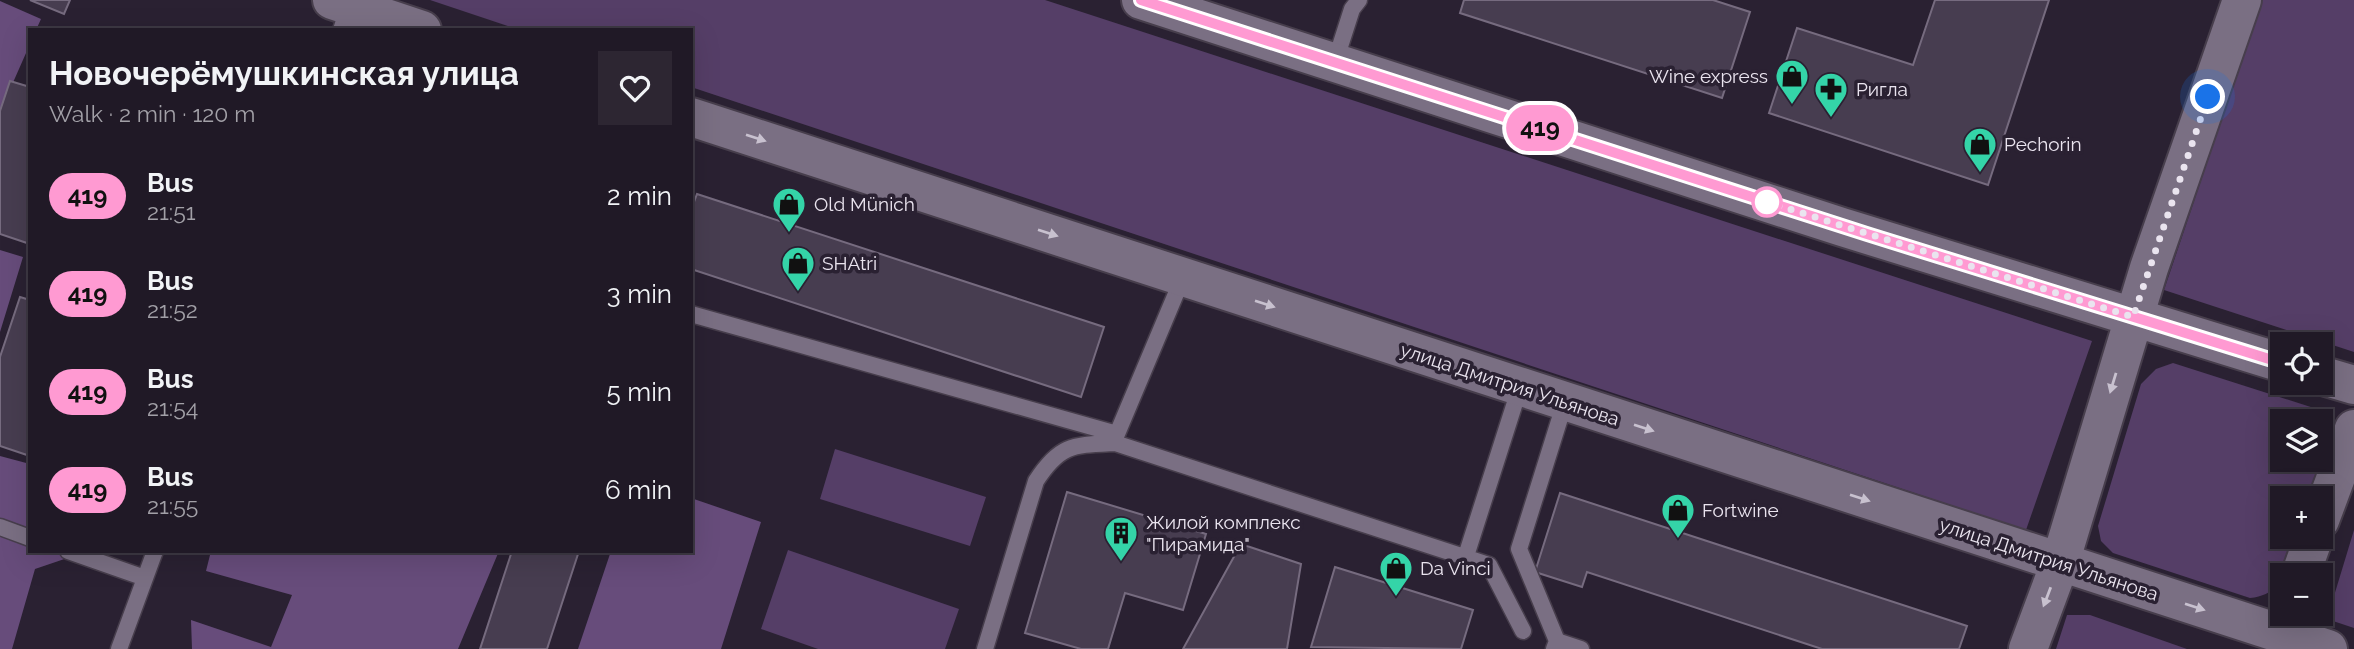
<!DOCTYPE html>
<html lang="en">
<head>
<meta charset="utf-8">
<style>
	body { margin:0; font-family:Raleway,sans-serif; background:#2d2632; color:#f1f3f6; height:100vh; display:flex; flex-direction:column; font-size:26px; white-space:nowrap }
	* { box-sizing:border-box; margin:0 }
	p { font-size:23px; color:#a2a0a7 }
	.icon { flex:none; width:38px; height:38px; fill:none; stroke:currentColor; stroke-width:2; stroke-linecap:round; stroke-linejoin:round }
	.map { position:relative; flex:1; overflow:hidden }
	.sheet { position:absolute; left:28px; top:28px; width:665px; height:525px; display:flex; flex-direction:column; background:#201926; border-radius:0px; box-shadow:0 7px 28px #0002,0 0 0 2px #3d3843 }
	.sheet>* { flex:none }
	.badge { padding:0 14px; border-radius:23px; font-size:24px; line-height:46px }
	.tools { position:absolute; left:2270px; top:332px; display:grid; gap:14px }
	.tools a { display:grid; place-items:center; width:63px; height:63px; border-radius:0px; background:#201926; box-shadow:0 7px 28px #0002,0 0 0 2px #3d3843; font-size:35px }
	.you { position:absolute; width:35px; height:35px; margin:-18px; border:5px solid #fff; border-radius:50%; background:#1a73e8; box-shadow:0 0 0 10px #1a73e833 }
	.map>.badge { position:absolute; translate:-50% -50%; box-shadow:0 0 0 4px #fff }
	.round { display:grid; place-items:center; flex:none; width:74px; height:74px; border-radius:0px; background:#2d2632 }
	.summary { display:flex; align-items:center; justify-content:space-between; height:119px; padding:0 21px }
	h1 { font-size:33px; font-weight:700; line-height:52px }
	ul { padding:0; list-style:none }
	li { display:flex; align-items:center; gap:21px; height:98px; padding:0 21px }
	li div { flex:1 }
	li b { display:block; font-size:26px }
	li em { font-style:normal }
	li .badge { min-width:77px; font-weight:700; text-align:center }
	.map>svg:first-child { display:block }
	.green { fill:#553e67; fill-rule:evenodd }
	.forest { fill:#674c7b }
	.building { fill:#473d50; stroke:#766b7f; stroke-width:2 }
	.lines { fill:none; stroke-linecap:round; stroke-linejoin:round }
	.lane-casing { stroke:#473e4c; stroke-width:19 }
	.secondary-casing { stroke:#473e4c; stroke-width:42 }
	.lane { stroke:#7a6f83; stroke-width:16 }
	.secondary { stroke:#7a6f83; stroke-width:38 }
	.oneway { fill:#c8c1cf }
	.line-casing { stroke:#fff; stroke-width:16 }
	.line { stroke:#ff9ad2; stroke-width:10 }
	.walk { stroke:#eae4ef; stroke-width:7; stroke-dasharray:0 12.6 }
	.stop-dot { fill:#fff; stroke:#ff9ad2; stroke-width:3.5 }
	.labels { text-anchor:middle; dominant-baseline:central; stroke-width:7; stroke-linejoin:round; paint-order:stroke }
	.poi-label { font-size:19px; fill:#eae4ef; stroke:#2a2132; text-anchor:start }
	.street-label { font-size:19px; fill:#eae4ef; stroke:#2a2132 }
</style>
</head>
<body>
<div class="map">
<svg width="2354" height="649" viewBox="0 0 2354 649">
	<rect width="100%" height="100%" fill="#2a2132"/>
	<path class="green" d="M430,0H1045L2092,341L2026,530L691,87V30H520Z
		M2262,0H2354V352L2164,290Z
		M2173,363L2317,409C2341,442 2323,464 2310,499H2282V537H2296C2285,567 2286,594 2250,598L2113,553L2101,541L2098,526L2141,384L2156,369ZM2282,422H2320V460H2282Z
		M835,449L986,497L970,546L820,499Z
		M2354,530V628L2327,619Z
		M788,550L959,609L945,649H818L761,629Z
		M2067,615H2090L2187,649H2056Z"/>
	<path class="forest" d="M0,1L41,19L36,30H30V44L0,112Z
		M0,250L23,257L0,332Z
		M0,456L30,464V551H88L35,569L12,649H0Z
		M691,498L761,522L721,649H578L611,551H691Z
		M211,551H499L458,649H192L191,620L271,647L292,595L206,571Z"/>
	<path class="building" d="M30,0H70L64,14Z
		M1464,0H1713L1750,12L1722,98L1460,13Z
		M1935,0H2049L1988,185L1769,113L1797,28L1913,65Z
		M10,81L30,87V244L0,234V111Z
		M697,194L1104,327L1081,397L691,269V210Z
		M20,297L30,300V456L0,446V357Z
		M1067,492L1206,534L1183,610L1125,593L1108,649H1081L1025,633Z
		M1560,493L1967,626L1959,649H1822L1587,572L1582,587L1535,572Z
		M1241,544L1301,564L1287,649H1183Z
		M512,551H579L547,649H480Z
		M1335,567L1473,610L1461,649L1311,647Z"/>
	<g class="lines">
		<defs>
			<path id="lane" d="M341,30L349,6
				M1335,62L1352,9L1359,0
				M691,314L1117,434L1183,277
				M0,527L30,538
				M68,551L145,578
				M1466,556L1520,387
				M1557,641L1581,649
				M119,649L155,551
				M985,649L1036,481C1060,444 1073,445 1115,443L1489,565L1523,631
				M1554,649L1557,641L1519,549L1565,402"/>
			<path id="secondary" d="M332,0L422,30
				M1141,0L1842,227L2282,363
				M691,117L2328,649
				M2320,375L2354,385
				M2320,520L2354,429
				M2300,576L2314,537
				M2028,649L2060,563L2149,268L2242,0"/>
		</defs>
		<use href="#lane" class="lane-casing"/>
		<use href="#secondary" class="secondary-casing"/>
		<use href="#lane" class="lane"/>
		<use href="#secondary" class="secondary"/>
	</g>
	<defs><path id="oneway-solid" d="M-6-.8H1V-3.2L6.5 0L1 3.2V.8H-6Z" transform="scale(1.75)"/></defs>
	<g class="oneway">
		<use href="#oneway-solid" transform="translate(756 138) rotate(18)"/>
		<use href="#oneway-solid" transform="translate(1048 233) rotate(18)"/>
		<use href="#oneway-solid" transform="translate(1265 304) rotate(18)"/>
		<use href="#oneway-solid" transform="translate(2113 383) rotate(107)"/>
		<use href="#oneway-solid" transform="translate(1644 428) rotate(18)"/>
		<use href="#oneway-solid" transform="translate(1860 498) rotate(18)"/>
		<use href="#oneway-solid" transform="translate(2047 597) rotate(111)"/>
		<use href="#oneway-solid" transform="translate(2195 607) rotate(18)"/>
	</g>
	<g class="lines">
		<defs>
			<path id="line" d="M1141,0L1867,234L2282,363"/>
		</defs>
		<use href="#line" class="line-casing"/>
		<use href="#line" class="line"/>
		<path class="walk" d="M1767,202L2133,317L2208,97"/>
	</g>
	<defs>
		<symbol id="shop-pin" viewBox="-11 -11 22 30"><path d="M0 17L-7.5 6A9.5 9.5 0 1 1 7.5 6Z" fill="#34d4a8" stroke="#2a2132"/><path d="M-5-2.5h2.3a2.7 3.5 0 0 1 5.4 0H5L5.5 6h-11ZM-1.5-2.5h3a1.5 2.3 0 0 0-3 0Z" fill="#111"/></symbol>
		<symbol id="pharmacy-pin" viewBox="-11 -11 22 30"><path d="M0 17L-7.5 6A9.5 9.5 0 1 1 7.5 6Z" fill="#34d4a8" stroke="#2a2132"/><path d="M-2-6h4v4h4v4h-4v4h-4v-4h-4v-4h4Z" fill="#111"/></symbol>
		<symbol id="building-pin" viewBox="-11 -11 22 30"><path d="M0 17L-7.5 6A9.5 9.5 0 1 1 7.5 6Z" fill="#34d4a8" stroke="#2a2132"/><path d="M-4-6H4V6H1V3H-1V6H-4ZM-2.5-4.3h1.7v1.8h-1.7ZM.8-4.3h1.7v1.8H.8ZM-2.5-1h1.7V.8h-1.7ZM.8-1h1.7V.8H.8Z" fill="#111"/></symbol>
	</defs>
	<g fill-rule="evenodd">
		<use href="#shop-pin" x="1773" y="57" width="38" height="52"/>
		<use href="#pharmacy-pin" x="1812" y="70" width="38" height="52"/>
		<use href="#shop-pin" x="1961" y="125" width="38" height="52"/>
		<use href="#shop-pin" x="770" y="185" width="38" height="52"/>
		<use href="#shop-pin" x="779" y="244" width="38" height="52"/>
		<use href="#shop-pin" x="1659" y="491" width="38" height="52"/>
		<use href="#building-pin" x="1102" y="514" width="38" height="52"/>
		<use href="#shop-pin" x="1377" y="549" width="38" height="52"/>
	</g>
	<circle class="stop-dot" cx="1767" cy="202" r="14"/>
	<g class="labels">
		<g class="poi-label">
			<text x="1768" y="76" text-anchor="end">Wine express</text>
			<text x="1856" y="89">Ригла</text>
			<text x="2004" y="144">Pechorin</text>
			<text x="814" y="204">Old Münich</text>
			<text x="822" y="263">SHAtri</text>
			<text x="1702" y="510">Fortwine</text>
			<text x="1146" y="522">Жилой комплекс<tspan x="1146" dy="22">"Пирамида"</tspan></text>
			<text x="1420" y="568">Da Vinci</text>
		</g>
		<g class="street-label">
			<text transform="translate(1510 384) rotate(18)">улица Дмитрия Ульянова</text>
			<text transform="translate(2049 559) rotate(18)">улица Дмитрия Ульянова</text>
		</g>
	</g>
</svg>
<div class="tools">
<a><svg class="icon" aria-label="locate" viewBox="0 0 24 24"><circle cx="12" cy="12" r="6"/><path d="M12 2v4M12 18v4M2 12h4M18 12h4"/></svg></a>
<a><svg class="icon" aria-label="layers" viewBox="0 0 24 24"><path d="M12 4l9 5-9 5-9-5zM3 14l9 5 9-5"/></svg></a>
<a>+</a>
<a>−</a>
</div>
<div class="you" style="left:2208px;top:97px"></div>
<b class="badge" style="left:1540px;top:128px;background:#ff9ad2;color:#111">419</b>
<section class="sheet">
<div class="summary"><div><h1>Новочерёмушкинская улица</h1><p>Walk · 2 min · 120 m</p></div><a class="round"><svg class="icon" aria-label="heart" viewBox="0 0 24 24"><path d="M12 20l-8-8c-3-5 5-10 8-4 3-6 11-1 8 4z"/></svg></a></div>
<ul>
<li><span class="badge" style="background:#ff9ad2;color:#111">419</span><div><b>Bus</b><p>21:51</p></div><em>2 min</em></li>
<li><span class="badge" style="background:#ff9ad2;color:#111">419</span><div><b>Bus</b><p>21:52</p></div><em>3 min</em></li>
<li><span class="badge" style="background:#ff9ad2;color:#111">419</span><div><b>Bus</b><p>21:54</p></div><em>5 min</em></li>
<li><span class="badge" style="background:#ff9ad2;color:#111">419</span><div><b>Bus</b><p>21:55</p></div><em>6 min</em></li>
</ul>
</section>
</div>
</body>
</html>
